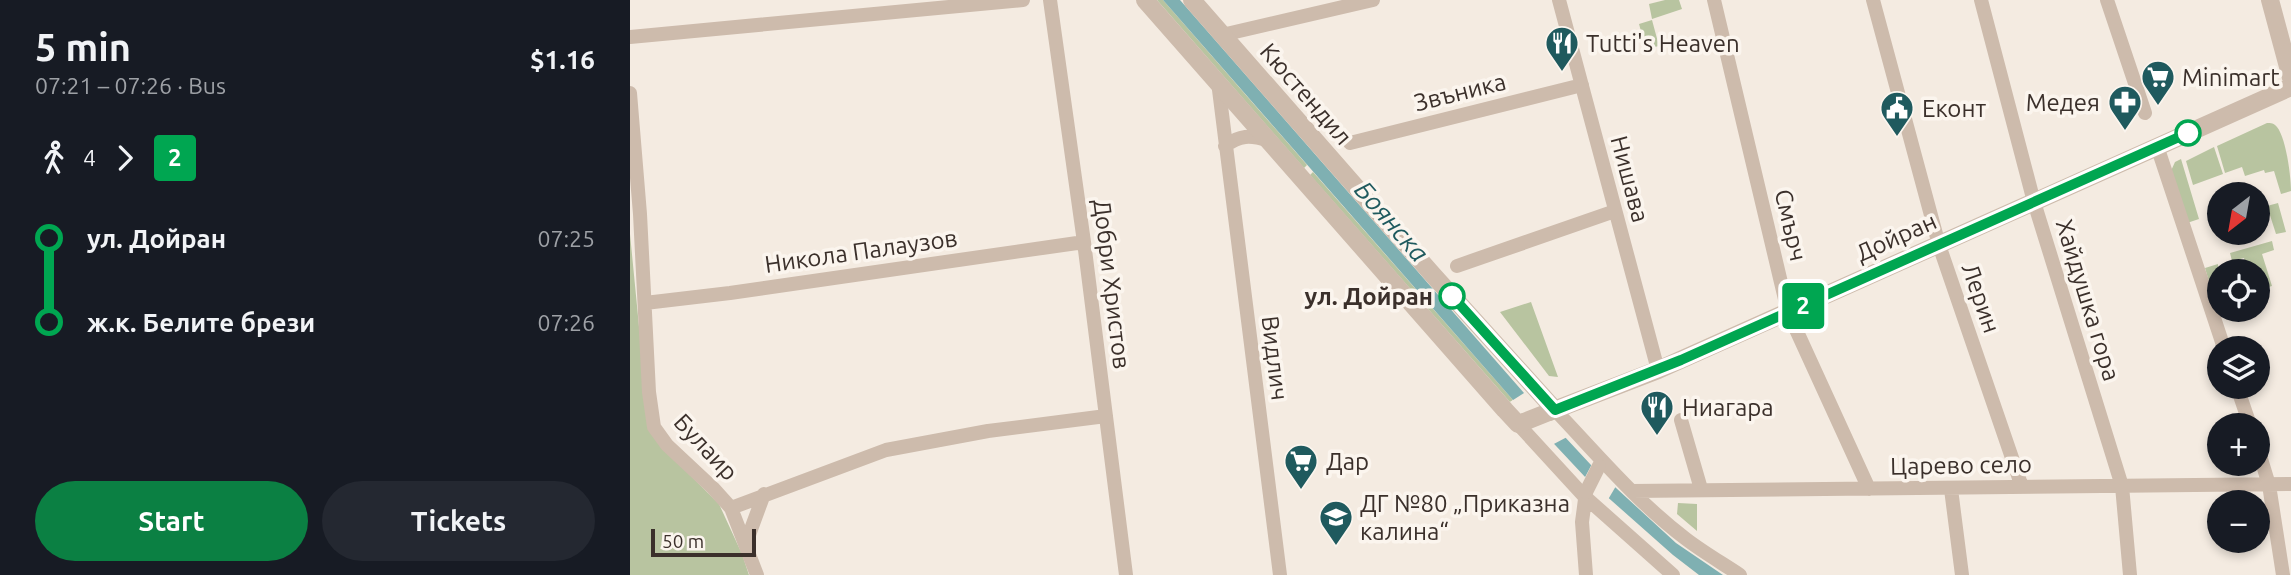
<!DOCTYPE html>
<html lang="en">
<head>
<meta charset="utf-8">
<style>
	body { margin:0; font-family:Ubuntu,sans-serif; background:#242831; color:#f1f3f6; height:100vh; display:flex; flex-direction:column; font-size:26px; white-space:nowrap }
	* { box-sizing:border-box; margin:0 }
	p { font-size:23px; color:#9ea1a6 }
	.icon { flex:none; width:38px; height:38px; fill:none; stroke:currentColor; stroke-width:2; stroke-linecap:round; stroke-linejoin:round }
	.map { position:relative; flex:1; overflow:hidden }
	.side { display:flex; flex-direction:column; background:#171b24; width:630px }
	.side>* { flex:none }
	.badge { padding:0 14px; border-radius:5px; font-size:24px; line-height:46px }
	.needle { width:46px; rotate:211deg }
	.controls { position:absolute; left:1577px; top:182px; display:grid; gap:14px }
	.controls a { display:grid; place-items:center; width:63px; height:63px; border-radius:50%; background:#171b24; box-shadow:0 4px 10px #0003; font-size:35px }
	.scale { position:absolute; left:21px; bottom:18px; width:105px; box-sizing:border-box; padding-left:7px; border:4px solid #3b302b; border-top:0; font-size:19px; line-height:24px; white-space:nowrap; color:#3b302b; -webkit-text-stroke:5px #fbf5ee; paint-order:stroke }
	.map>.badge { position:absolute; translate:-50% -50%; box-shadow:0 0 0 4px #fff }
	.legs { display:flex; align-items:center; gap:10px; height:77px; padding:0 35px; font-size:23px }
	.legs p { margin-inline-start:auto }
	.head { display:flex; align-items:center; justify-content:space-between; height:119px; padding:0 35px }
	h1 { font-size:38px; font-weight:600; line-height:52px }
	.cta { display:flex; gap:14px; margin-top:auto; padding:14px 35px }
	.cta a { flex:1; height:80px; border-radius:42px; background:#0b8043; color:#fff; font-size:28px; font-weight:600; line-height:80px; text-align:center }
	.cta a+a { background:#242831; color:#f1f3f6 }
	ul { padding:0 35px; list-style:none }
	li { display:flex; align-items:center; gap:24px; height:84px; font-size:26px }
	li i { display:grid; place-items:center; width:10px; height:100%; margin:0 9px; background:currentColor }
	li i::after { content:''; width:18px; height:18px; margin:-9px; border:5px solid; border-radius:50%; background:#171b24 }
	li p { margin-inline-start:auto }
	li:first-child i { background:linear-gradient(#0000 50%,currentColor 0) }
	li:last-child i { background:linear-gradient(currentColor 50%,#0000 0) }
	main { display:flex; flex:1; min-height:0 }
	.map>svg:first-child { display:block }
	.green { fill:#b8c4a0 }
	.water { fill:#7fb0b2 }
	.pier { fill:#f4ebe1 }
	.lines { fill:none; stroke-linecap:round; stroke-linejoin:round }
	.minor { stroke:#cdbbac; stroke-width:14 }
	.tertiary { stroke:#cdbbac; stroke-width:18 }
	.minor-bridge { stroke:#cdbbac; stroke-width:14 }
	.tertiary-bridge { stroke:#cdbbac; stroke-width:18 }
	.line-1-casing { stroke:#fff; stroke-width:16 }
	.line-1 { stroke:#00a651; stroke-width:10 }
	.stop-1-dot { fill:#fff; stroke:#00a651; stroke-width:3.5 }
	.labels { text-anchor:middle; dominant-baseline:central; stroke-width:7; stroke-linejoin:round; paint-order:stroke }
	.poi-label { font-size:24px; fill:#3b302b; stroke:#fbf5ee; text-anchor:start }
	.street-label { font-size:24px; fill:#3b302b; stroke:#fbf5ee }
	.stop-label { font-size:24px; font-weight:bold; fill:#3b302b; stroke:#fbf5ee; text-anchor:end }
	.water-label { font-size:26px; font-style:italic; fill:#1f5a5e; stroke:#fbf5ee }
</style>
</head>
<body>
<main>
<section class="side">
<div class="head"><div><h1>5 min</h1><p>07:21 – 07:26 · Bus</p></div><b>$1.16</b></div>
<div class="legs"><svg class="icon" aria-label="walk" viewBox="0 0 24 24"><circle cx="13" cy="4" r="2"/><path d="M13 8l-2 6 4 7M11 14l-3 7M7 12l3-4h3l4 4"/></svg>4<svg class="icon" aria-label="forward" viewBox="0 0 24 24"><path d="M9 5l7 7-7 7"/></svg><b class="badge" style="background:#00a651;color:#fff">2</b></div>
<ul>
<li><i style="color:#00a651"></i><b>ул. Дойран</b><p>07:25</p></li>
<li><i style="color:#00a651"></i><b>ж.к. Белите брези</b><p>07:26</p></li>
</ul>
<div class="cta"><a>Start</a><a>Tickets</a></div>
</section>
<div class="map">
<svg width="1661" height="575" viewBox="0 0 1661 575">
	<rect width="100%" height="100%" fill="#f4ebe1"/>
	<path class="green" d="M527,0H533L677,165L674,168Z
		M1035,0H1049L1052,9L1022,19L1019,4Z
		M1022,20L1029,46L1016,49L1009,24Z
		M1637,123C1641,123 1644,123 1647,127C1656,138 1661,176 1661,191L1651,194L1644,171L1635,173L1634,170L1615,176L1612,167L1595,173L1587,146Z
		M1584,147L1593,174L1563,185L1556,161Z
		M1551,159L1569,219L1557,223L1540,173L1545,162Z
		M683,172L883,400L880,402L680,175Z
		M1648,203L1656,232L1646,234L1637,206Z
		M0,234L19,429L33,448L89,504L112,554L119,575H0Z
		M1642,241L1644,250L1632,254L1642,286L1628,290V271H1618L1614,258L1602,261L1600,253Z
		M1588,264L1589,301L1585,302L1575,268Z
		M901,302L928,377L919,376L870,312Z
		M1048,503L1067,504V531L1047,514Z"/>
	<path class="water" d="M533,0H550L894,393L961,465L1046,543L1093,575H1069L1043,555L956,478L883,400Z"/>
	<path class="pier" d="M897,391L939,436L920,446L880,402Z
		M963,462L986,486L976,503L953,481Z"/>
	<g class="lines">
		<path class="minor" d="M420,0L454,242L496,575
			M929,0L1028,370
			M1084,0L1158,312L1239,489
			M1243,0L1309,245L1392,487
			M1351,0L1404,202L1492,486L1500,575
			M1477,0L1515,113
			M592,35L743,0
			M0,37L393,0
			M588,82L650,575
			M0,93L10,214L19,392L24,427L37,445L83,488L101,508L127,575
			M720,143L952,85
			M595,146C610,135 620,135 637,140
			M1527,146L1594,348
			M827,266L985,211
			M15,303L100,293L454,242
			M1607,387L1620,425
			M925,410C967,454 1007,502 1056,539C1073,552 1092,563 1110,575
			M1051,420L1071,489
			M888,424L954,496L1043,575
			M1628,449L1639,485L1653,575
			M1321,489L1332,575
			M1002,491L1661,484
			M956,492L952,522L956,575
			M101,508L256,450L358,431L476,416
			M116,543L134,494"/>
		<path class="tertiary" d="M515,0L875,410L888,424L894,422
			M562,0L803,275L925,410
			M1640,0L1661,78
			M919,412L1028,370L1661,87"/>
		<path class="minor-bridge" d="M956,492L969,466"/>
		<path class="tertiary-bridge" d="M894,422L919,412"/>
	</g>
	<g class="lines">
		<defs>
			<path id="line-1" d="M822,296L925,410L1051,360L1558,133"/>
		</defs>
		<use href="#line-1" class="line-1-casing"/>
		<use href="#line-1" class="line-1"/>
	</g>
	<defs>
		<symbol id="restaurant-pin" viewBox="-11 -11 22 30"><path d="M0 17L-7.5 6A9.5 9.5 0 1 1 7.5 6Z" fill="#1f5a5e" stroke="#fbf5ee"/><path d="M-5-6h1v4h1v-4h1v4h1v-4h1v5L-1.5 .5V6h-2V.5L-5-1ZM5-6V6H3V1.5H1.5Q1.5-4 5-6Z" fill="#fff"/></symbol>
		<symbol id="supermarket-pin" viewBox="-11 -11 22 30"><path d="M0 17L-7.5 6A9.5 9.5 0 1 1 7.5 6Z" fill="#1f5a5e" stroke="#fbf5ee"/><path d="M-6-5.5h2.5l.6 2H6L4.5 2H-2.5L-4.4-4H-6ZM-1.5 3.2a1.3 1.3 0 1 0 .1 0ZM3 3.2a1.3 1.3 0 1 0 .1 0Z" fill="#fff"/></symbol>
		<symbol id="pharmacy-pin" viewBox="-11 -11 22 30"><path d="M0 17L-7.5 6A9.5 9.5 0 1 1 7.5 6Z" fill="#1f5a5e" stroke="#fbf5ee"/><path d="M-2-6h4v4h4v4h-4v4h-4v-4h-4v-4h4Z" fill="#fff"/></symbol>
		<symbol id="civic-pin" viewBox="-11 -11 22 30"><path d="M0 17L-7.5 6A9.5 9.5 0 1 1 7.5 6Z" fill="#1f5a5e" stroke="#fbf5ee"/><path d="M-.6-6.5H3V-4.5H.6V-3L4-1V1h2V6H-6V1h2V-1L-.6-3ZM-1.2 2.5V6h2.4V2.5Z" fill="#fff"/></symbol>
		<symbol id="school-pin" viewBox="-11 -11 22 30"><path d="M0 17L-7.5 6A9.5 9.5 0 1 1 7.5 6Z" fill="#1f5a5e" stroke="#fbf5ee"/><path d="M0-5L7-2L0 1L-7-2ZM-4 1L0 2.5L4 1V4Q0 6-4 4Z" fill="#fff"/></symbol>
	</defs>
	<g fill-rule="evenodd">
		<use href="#restaurant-pin" x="913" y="24" width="38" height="52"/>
		<use href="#supermarket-pin" x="1509" y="58" width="38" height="52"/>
		<use href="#pharmacy-pin" x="1476" y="83" width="38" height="52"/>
		<use href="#civic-pin" x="1248" y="89" width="38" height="52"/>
		<use href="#restaurant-pin" x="1008" y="388" width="38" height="52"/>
		<use href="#supermarket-pin" x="652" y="442" width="38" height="52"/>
		<use href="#school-pin" x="687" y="498" width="38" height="52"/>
	</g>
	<g class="stop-1-dot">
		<circle cx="1558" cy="133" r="12"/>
		<circle cx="822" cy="296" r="12"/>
	</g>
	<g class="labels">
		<g class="poi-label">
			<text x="956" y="43">Tutti's Heaven</text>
			<text x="1552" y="77">Minimart</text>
			<text x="1470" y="102" text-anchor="end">Медея</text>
			<text x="1292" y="108">Еконт</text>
			<text x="1052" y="407">Ниагара</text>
			<text x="696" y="461">Дар</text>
			<text x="730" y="503">ДГ №80 „Приказна<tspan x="730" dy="28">калина“</tspan></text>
		</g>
		<g class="street-label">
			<text transform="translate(830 92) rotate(-14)">Звъника</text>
			<text transform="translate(676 94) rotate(49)">Кюстендил</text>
			<text transform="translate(1000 179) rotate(75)">Нишава</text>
			<text transform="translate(1161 225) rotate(77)">Смърч</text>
			<text transform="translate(1266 237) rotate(-24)">Дойран</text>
			<text transform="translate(231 251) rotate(-8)">Никола Палаузов</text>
			<text transform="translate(482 284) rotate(83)">Добри Христов</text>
			<text transform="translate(1351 298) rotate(71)">Лерин</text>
			<text transform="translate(1458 300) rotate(73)">Хайдушка гора</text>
			<text transform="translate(645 358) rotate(83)">Видлич</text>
			<text transform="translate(76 447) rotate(47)">Булаир</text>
			<text transform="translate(1331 465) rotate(-1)">Царево село</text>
		</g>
		<g class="stop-label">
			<text x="803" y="296">ул. Дойран</text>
		</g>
		<g class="water-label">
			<text transform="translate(762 221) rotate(49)">Боянска</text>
		</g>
	</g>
</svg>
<div class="controls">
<a><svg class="needle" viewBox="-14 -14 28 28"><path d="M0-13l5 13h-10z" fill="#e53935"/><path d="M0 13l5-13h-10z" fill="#9ea1a6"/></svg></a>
<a><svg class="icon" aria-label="locate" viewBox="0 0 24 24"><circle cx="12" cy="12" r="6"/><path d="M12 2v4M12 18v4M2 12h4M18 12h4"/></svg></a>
<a><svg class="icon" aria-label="layers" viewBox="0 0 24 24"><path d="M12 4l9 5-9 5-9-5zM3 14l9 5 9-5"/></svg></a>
<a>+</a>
<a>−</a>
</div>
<div class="scale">50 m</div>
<b class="badge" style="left:1173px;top:306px;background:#00a651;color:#fff">2</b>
</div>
</main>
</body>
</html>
